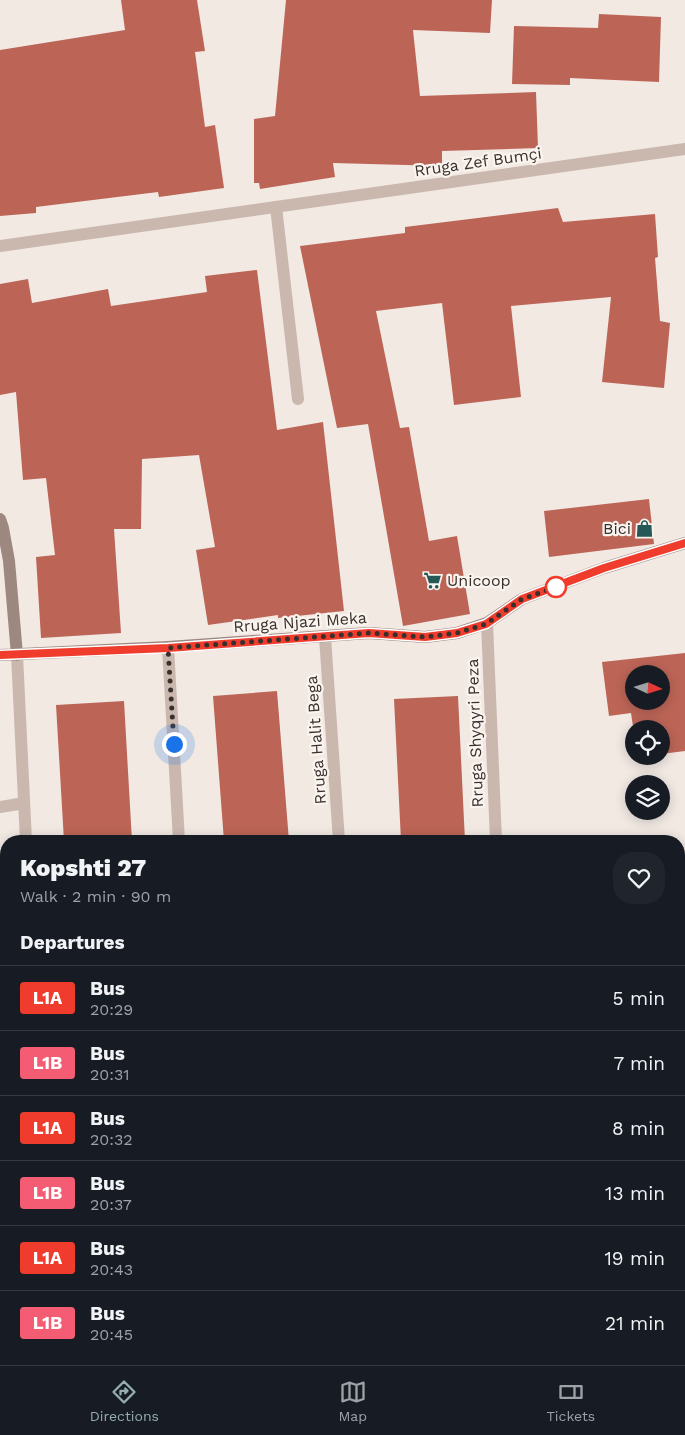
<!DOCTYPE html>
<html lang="en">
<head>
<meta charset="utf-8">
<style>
	body { margin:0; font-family:"Work Sans",sans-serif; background:#20242c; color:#f1f3f6; height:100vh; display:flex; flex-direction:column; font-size:19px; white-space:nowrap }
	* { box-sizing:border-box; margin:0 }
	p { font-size:16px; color:#9ea1a6 }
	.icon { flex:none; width:28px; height:28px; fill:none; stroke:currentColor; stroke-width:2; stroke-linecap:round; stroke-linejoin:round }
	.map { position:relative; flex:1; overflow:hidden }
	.sheet { position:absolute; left:0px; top:835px; width:685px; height:530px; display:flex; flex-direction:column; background:#171b24; border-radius:20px 20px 0 0; box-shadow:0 2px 12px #0003 }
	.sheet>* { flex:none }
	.badge { padding:0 10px; border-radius:4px; font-size:18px; line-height:32px }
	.needle { width:32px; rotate:94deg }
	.tools { position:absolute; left:625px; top:665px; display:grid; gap:10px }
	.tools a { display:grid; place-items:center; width:45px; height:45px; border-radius:50%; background:#171b24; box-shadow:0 2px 12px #0003; font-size:25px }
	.you { position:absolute; width:25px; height:25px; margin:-12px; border:4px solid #fff; border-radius:50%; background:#1a73e8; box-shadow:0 0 0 8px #1a73e833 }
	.map>.badge { position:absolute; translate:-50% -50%; box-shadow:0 0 0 2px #fff }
	h2 { padding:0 20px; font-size:19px; line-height:45px }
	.round { display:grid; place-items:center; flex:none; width:52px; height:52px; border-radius:20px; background:#20242c }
	.summary { display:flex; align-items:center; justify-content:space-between; height:85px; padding:0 20px }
	h1 { font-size:24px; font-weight:800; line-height:38px }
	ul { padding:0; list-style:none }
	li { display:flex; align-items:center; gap:15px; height:65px; padding:0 20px; border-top:1px solid #363941 }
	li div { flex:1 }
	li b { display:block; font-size:19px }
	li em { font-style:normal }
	li .badge { min-width:55px; font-weight:700; text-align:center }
	.tabs { display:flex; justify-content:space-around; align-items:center; height:70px; border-top:1px solid #363941; background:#171b24; font-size:14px; color:#9ea1a6 }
	.tabs a { display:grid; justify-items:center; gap:2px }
	.tabs .current { color:#95adae }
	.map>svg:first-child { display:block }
	.building { fill:#bc6557; fill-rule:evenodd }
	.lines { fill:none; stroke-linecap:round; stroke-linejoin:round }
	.path { stroke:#b5a299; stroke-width:3; stroke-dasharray:2.5 2.5; stroke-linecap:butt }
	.lane { stroke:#cab8af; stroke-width:12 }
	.street { stroke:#cab8af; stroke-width:12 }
	.secondary { stroke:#9d8880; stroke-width:12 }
	.line-casing { stroke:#fff; stroke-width:11 }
	.line { stroke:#f03c2c; stroke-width:8 }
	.walk { stroke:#392f2c; stroke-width:5; stroke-dasharray:0 9 }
	.stop-dot { fill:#fff; stroke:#f03c2c; stroke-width:2.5 }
	.labels { text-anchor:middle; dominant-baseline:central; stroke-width:4.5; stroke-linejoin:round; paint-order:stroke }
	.street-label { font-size:16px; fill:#392f2c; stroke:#faf4ef }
	.poi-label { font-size:16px; fill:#392f2c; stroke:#faf4ef; text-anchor:end }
</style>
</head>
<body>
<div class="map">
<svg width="685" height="1365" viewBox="0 0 685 1365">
	<rect width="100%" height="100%" fill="#f2e9e3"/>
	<path class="building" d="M121,0H197L205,51L195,52L205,127L215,125L224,188L159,197L158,192L36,207V213L0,216V50L125,30Z
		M286,0H492L490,33L413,30L420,96L536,92L538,148L442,151V166L333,163L335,177L260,189L259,183H254V119L275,116Z
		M599,14L661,17L659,82L570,78V85L512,84L514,26L598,28Z
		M558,208L563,222L655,214L658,257L655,258L660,321L670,323L664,388L602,382L611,297L511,306L521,397L454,405L442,303L376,311L400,428L409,427L429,541L457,536L470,614L403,626L368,424L337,428L300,246L405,233V227Z
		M257,270L277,430L323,422L344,611L278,618V615L208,625L196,550L215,547L199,455L142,459L141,529H114L121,633L41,638L36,557L55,555L46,478L23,480L16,392L0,395V284L28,279L32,303L108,289L111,306L207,292L205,276Z
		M649,499L654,544L549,557L544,511Z
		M685,653V751L661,754V729H634V733L631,713L609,716L602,662ZM634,674H661V701H634Z
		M277,691L289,841H224L213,696Z
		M458,696L465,841H401L394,699Z
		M124,701L132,841H64L56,705Z"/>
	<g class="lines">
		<path class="path" d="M678,1359V1362"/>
		<path class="lane" d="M276,207L298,399"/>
		<path class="street" d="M0,246L685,149
			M487,623L496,841
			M325,637L339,841
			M168,647L179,841
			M17,655L26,841
			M0,807L24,803
			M679,1099H685
			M0,1176H6
			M679,1246H685
			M51,1359V1365
			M373,1359V1365"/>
		<path class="secondary" d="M0,519L3,528L9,561L17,655
			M0,655L168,647L369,633L425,637L457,633L487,623L522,599L604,568L685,543"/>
	</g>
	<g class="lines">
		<defs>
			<path id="line" d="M0,655L168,648L369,633L425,637L457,633L486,624L522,599L604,568L685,543"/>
		</defs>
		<use href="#line" class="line-casing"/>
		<use href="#line" class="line"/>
		<path class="walk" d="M174,744L168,648L369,633L425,637L457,633L486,624L522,599L556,587"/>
	</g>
	<defs>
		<symbol id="shop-bare" viewBox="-9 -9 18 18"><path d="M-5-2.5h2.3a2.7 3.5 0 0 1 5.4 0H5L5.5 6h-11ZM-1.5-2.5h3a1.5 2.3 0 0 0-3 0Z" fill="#255856" stroke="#faf4ef" stroke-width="2.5" paint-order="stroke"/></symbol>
		<symbol id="supermarket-bare" viewBox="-9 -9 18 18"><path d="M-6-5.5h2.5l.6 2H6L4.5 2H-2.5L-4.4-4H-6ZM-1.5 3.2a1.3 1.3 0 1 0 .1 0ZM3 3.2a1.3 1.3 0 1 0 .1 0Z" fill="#255856" stroke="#faf4ef" stroke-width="2.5" paint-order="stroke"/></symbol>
	</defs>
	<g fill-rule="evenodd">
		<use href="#shop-bare" x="632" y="516" width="25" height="25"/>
		<use href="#supermarket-bare" x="420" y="568" width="25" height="25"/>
	</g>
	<circle class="stop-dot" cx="556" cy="587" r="10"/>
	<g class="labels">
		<g class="street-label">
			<text transform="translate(478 162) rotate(-8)">Rruga Zef Bumçi</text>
			<text transform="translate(300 622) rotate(-4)">Rruga Njazi Meka</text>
			<text transform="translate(475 733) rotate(-92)">Rruga Shyqyri Peza</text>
			<text transform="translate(316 740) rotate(-94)">Rruga Halit Bega</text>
		</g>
		<g class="poi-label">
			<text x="631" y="528">Bici</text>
			<text x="447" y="580" text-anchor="start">Unicoop</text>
		</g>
	</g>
</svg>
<div class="tools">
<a><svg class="needle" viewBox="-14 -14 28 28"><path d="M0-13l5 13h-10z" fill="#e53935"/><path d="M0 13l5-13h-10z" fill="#9ea1a6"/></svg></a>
<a><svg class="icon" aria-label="locate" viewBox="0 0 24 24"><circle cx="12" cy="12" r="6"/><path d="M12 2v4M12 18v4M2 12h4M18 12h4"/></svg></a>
<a><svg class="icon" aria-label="layers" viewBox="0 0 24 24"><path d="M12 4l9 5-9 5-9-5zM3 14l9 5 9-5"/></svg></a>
</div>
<div class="you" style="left:174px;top:744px"></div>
<section class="sheet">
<div class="summary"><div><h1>Kopshti 27</h1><p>Walk · 2 min · 90 m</p></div><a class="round"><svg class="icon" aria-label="heart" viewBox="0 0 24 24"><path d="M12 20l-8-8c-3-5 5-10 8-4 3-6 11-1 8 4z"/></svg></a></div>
<h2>Departures</h2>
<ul>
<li><span class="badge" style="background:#f03c2c;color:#fff">L1A</span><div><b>Bus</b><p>20:29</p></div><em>5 min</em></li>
<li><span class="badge" style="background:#f35c73;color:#fff">L1B</span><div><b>Bus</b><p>20:31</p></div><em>7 min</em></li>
<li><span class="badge" style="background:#f03c2c;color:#fff">L1A</span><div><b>Bus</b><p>20:32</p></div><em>8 min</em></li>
<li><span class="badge" style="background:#f35c73;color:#fff">L1B</span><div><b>Bus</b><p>20:37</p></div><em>13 min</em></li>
<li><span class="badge" style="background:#f03c2c;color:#fff">L1A</span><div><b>Bus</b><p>20:43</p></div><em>19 min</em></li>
<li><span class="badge" style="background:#f35c73;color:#fff">L1B</span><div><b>Bus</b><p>20:45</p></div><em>21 min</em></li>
</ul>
</section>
</div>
<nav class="tabs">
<a class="current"><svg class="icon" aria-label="directions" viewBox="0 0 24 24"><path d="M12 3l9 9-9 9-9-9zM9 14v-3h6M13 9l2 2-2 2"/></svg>Directions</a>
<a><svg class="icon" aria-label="map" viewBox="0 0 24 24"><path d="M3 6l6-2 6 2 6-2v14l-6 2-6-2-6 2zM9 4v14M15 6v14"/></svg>Map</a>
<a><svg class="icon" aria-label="tickets" viewBox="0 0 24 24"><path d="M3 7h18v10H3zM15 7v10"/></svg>Tickets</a>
</nav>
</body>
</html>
